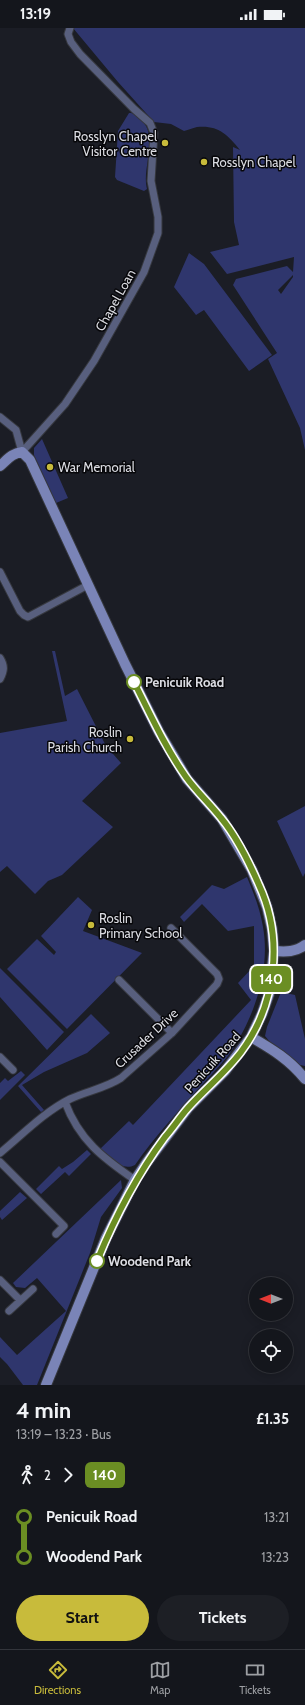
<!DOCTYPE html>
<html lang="en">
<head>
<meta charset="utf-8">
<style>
	body { margin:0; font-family:Cabin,sans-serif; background:#1d1f25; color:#f1f3f6; height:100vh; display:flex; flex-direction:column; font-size:15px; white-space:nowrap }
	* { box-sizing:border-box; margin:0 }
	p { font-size:13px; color:#9d9fa3 }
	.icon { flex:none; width:22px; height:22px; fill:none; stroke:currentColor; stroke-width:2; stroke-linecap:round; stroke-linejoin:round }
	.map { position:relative; height:1357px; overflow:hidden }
	.side { display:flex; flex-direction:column; background:#14161c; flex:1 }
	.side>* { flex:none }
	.badge { padding:0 8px; border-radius:6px; font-size:14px; line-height:26px }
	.needle { width:26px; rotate:270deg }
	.tools { position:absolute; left:249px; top:1249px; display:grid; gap:8px }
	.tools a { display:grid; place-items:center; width:44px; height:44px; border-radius:50%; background:#14161c; box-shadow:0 2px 10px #0003,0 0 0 1px #33353b; font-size:20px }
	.map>.badge { position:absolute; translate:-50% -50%; box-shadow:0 0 0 2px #fff }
	.legs { display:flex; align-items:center; gap:6px; height:44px; padding:0 16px; font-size:13px }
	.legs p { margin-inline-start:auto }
	.overview { display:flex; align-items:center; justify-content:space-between; height:68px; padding:0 16px }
	h1 { font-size:22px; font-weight:700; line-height:30px }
	.action { display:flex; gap:8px; margin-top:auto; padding:8px 16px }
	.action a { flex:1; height:46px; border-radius:24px; background:#c8bb3b; color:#111; font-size:16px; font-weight:700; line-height:46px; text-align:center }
	.action a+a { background:#1d1f25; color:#f1f3f6 }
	ul { padding:0 16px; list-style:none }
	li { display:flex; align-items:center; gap:14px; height:40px; font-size:15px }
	li i { display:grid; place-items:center; width:6px; height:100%; margin:0 5px; background:currentColor }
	li i::after { content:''; width:10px; height:10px; margin:-5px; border:3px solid; border-radius:50%; background:#14161c }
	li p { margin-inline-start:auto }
	li:first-child i { background:linear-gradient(#0000 50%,currentColor 0) }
	li:last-child i { background:linear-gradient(currentColor 50%,#0000 0) }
	.status { display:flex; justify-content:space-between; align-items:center; height:28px; padding:0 20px; background:#14161c; direction:ltr }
	.status svg { height:11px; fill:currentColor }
	.tabs { display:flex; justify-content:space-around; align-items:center; height:56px; border-top:1px solid #33353b; background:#14161c; font-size:11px; color:#9d9fa3 }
	.tabs a { display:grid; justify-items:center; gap:2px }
	.tabs .active { color:#c8bb3b }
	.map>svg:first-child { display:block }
	.green { fill:#2f366d; fill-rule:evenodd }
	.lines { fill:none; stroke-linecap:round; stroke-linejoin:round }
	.street-casing { stroke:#36383f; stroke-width:9 }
	.secondary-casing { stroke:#36383f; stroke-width:12 }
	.street { stroke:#585f7e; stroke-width:7 }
	.secondary { stroke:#7a84b7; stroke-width:10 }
	.line-1-casing { stroke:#fff; stroke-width:9 }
	.line-1 { stroke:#6b8e23; stroke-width:6 }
	.poi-dot { fill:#c8bb3b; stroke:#07070a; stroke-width:1.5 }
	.stop-1-dot { fill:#fff; stroke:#6b8e23; stroke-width:2 }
	.labels { text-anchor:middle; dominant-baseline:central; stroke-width:3; stroke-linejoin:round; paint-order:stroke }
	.poi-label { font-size:13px; fill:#dbdce2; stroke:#07070a; text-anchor:start }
	.street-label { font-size:13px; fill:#dbdce2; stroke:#07070a }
	.stop-label { font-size:13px; font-weight:bold; fill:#dbdce2; stroke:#07070a; text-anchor:start }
</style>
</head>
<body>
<div class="status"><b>13:19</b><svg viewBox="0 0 49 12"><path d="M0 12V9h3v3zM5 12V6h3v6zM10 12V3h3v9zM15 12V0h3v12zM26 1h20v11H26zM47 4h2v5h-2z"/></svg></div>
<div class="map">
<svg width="305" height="1357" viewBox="0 0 305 1357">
	<rect width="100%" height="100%" fill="#1b1d25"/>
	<path class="green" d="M73,0H305V422L300,400L268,331L277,325L233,257L236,251L287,238L293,244L294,229L227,246L210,224L239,217L234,194L233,119L240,122C227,106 218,97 197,99C192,100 189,102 184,103L171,96L154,94L118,54ZM293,247V249L281,266L278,262Z
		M129,85C134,85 136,87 139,90C161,107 141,139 147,161L144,163L117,152L115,149L118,103Z
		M189,225L204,236L272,327L249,343L204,282L196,287L174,259Z
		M42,411L68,470L56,475L34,427V420Z
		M52,623H55L65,668L77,661L106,718L121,735L82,773L113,799L62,847L48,853L35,866L7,838L0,844V705L67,693Z
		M305,778V845L303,849L277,793Z
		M247,849C254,866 260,881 263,899C271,943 253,993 228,1028C219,1039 209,1049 199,1060C177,1085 154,1109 135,1137C121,1144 110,1129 100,1121L129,1093L133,1097L251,972L238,955L254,938V898L228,903L202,876L184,894L180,889L212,857L224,861Z
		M78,869L92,882L83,903L142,925L67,1001L7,941L37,911L54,927L56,924L41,908Z
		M0,940L64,1004L47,1022L0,969Z
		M281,964L295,967L305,1011V1038L300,1037L270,1014L265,1008L267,999Z
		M91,986L110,1005L87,1025L44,1044L22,1057L44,1082L41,1084L18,1058Z
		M21,1043L25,1047L0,1072V1055L5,1050L8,1053Z
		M87,1122L91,1126L69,1148L65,1144L41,1166L36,1161L59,1138L62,1141L73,1134Z
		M121,1152L122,1160L101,1189L90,1225L37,1357H23L7,1336L0,1329V1309L17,1327L66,1283L37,1250L25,1260L16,1259L13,1255Z
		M20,1164L27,1170L2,1192L0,1189V1183Z"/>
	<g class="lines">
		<defs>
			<path id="street" d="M0,389L16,402L22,424
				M22,424L65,376L94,333L144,244L158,205V189L151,153L154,105L150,95L134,81L80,26L71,14L68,6L70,0
				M0,544L20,583L24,587L28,589L88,557
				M0,630C5,638 4,643 0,651
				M119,952L172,1005
				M0,1029L13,1042
				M65,1074C79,1112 103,1130 135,1152
				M0,1125C22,1107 44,1084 70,1071C87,1063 106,1060 121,1050L172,1005L217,956L219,951L217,946L171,900
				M0,1134L64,1198L56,1206
				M0,1252L20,1272
				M9,1283L33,1261"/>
			<path id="secondary" d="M0,438C7,432 12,425 22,424L30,432L125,636L159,704L187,751L222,791L252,842L267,879L272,901L274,923L269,966L262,986L251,1009L225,1043L188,1080L147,1134L135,1152L106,1210L46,1357
				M274,923C286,924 296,924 305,917
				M251,1009C272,1021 290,1032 305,1051"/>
		</defs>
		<use href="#street" class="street-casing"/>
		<use href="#secondary" class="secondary-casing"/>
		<use href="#street" class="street"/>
		<use href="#secondary" class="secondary"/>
	</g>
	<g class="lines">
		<defs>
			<path id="line-1" d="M97,1233C115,1189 136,1148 165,1109C173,1100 180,1089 188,1080C205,1061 226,1044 241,1024C276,977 284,911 259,857C249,834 237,809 221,790C210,776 196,763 186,749C165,719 150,686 134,654"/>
		</defs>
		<use href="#line-1" class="line-1-casing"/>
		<use href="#line-1" class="line-1"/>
	</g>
	<g class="poi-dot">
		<circle cx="165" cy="115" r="4"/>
		<circle cx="204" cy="134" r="4"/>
		<circle cx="50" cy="439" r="4"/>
		<circle cx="130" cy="711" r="4"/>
		<circle cx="91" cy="897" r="4"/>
	</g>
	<g class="stop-1-dot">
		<circle cx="134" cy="654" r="7"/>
		<circle cx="97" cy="1233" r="7"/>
	</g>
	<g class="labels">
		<g class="poi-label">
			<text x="157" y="108" text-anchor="end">Rosslyn Chapel<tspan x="157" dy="15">Visitor Centre</tspan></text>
			<text x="212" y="134">Rosslyn Chapel</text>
			<text x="58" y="439">War Memorial</text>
			<text x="122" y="704" text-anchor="end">Roslin<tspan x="122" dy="15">Parish Church</tspan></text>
			<text x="99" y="890">Roslin<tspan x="99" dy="15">Primary School</tspan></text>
		</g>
		<g class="street-label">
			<text transform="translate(115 272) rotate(-61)">Chapel Loan</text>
			<text transform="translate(146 1010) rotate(-43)">Crusader Drive</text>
			<text transform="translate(212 1034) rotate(-48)">Penicuik Road</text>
		</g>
		<g class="stop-label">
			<text x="145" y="654">Penicuik Road</text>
			<text x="108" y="1233">Woodend Park</text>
		</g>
	</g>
</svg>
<div class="tools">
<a><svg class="needle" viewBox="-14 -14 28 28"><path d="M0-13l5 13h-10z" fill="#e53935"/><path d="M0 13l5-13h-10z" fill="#9d9fa3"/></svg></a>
<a><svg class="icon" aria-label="locate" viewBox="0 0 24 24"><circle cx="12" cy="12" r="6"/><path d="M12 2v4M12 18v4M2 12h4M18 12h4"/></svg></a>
</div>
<b class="badge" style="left:271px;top:951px;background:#6b8e23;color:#fff">140</b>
</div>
<section class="side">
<div class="overview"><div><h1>4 min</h1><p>13:19 – 13:23 · Bus</p></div><b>£1.35</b></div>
<div class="legs"><svg class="icon" aria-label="walk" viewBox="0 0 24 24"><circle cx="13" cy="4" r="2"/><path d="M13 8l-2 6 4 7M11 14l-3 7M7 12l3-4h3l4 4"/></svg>2<svg class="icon" aria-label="forward" viewBox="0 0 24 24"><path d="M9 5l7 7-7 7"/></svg><b class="badge" style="background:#6b8e23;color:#fff">140</b></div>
<ul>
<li><i style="color:#6b8e23"></i><b>Penicuik Road</b><p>13:21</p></li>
<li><i style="color:#6b8e23"></i><b>Woodend Park</b><p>13:23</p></li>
</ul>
<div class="action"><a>Start</a><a>Tickets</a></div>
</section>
<nav class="tabs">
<a class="active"><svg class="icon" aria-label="directions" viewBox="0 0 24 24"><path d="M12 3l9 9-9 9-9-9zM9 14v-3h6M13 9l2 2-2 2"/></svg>Directions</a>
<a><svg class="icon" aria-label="map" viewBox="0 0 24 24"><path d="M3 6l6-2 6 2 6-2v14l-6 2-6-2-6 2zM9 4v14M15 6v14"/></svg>Map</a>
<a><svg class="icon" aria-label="tickets" viewBox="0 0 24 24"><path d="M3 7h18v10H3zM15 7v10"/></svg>Tickets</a>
</nav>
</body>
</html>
